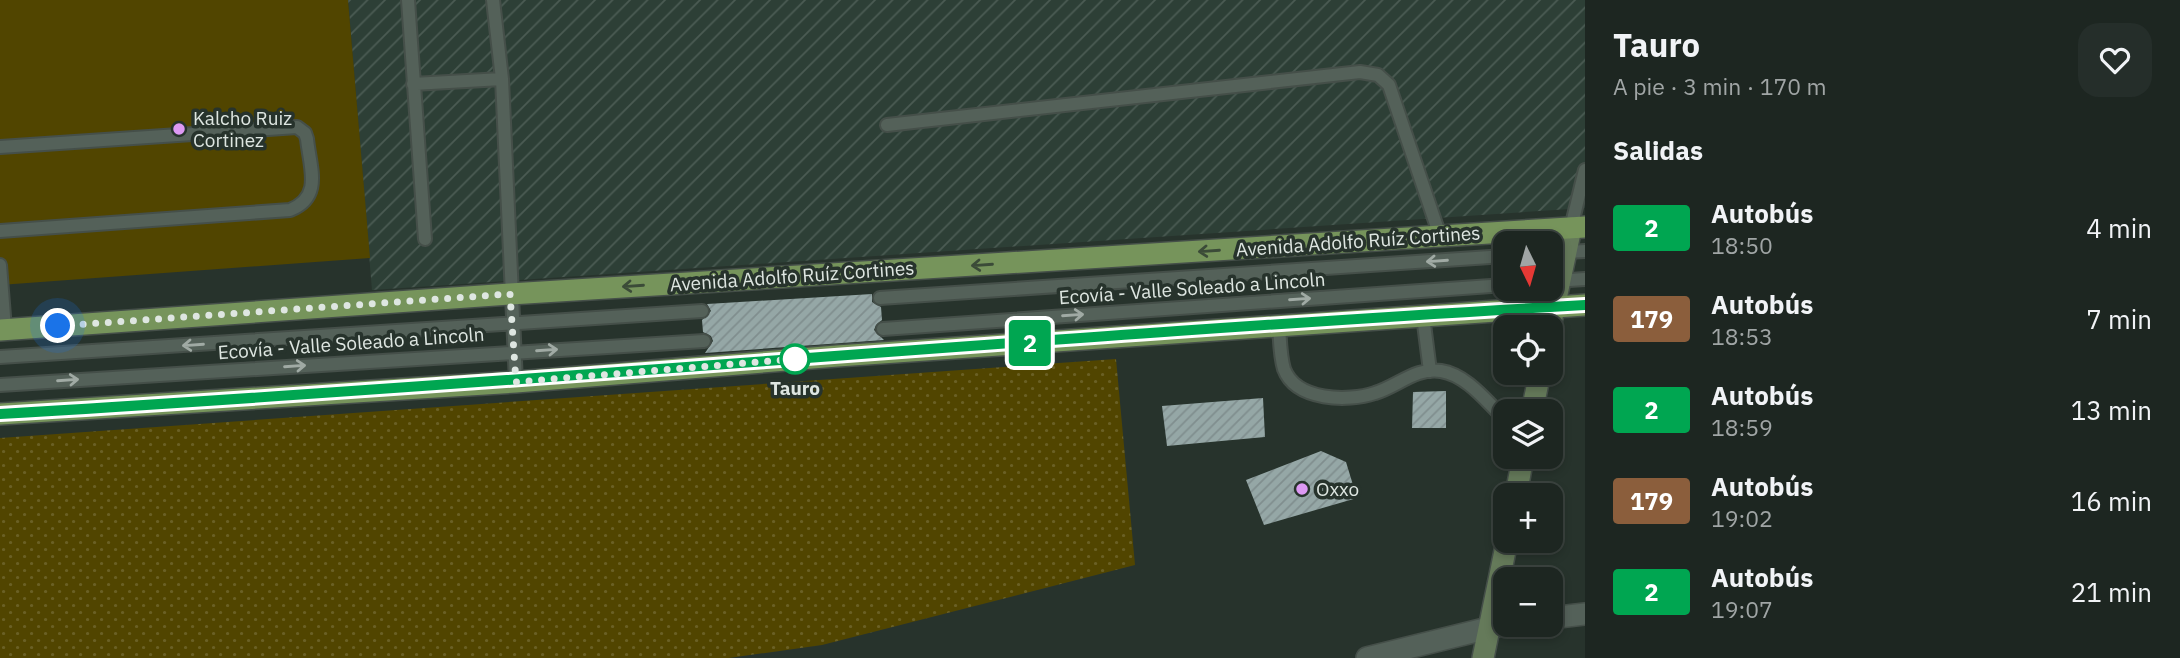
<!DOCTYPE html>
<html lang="es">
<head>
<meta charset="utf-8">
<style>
	body { margin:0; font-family:"IBM Plex Sans",sans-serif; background:#252e2a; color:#f1f3f6; height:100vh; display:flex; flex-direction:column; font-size:26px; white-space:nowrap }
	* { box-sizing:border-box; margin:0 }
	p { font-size:23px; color:#a0a5a5 }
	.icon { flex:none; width:38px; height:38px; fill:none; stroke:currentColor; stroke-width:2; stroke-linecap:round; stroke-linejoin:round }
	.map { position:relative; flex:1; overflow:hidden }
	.drawer { display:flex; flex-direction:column; background:#1d2621; width:595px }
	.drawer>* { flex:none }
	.badge { padding:0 14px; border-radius:5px; font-size:24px; line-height:46px }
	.needle { width:46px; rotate:175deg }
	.tools { position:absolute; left:1493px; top:231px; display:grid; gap:14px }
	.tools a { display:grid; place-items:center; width:70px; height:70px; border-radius:14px; background:#1d2621; box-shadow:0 4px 10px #0003,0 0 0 2px #3b433f; font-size:35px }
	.you { position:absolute; width:35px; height:35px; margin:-18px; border:5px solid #fff; border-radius:50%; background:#1a73e8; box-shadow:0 0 0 10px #1a73e833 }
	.map>.badge { position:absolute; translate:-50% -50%; box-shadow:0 0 0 4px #fff }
	h2 { padding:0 28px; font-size:26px; line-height:63px }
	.round { display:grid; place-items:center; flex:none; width:74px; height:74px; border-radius:21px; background:#252e2a }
	.head { display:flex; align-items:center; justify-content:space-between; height:119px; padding:0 28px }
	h1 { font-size:33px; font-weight:700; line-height:52px }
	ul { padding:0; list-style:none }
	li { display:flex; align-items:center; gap:21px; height:91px; padding:0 28px }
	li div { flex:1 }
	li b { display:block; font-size:26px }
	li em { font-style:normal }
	li .badge { min-width:77px; font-weight:700; text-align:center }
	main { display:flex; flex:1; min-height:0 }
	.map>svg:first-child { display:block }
	.industrial { fill:url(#industrial-furrows) }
	.grass { fill:url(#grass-dots) }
	.pitch { fill:#514500 }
	.building { fill:url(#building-hatch) }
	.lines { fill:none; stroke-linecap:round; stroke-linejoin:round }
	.lane-casing { stroke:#454f49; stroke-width:16 }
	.street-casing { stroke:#454f49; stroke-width:24 }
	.secondary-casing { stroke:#454f49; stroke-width:24 }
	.primary-casing { stroke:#454f49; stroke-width:24 }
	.lane { stroke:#546159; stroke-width:12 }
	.street { stroke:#546159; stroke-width:21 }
	.secondary { stroke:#657a5a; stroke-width:21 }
	.primary { stroke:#76945b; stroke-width:21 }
	.oneway { stroke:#3b4b38 }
	.oneway2 { stroke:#a0aaa4 }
	.line-casing { stroke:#fff; stroke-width:16 }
	.line { stroke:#00a651; stroke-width:10 }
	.walk { stroke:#dee6e1; stroke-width:7; stroke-dasharray:0 12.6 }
	.poi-dot { fill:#dd99f3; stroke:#27332c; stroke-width:2.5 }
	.stop-dot { fill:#fff; stroke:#00a651; stroke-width:3.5 }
	.labels { text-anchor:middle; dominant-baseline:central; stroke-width:7; stroke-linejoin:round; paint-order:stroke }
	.poi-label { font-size:19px; fill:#dee6e1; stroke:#27332c; text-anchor:start }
	.street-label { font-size:19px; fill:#dee6e1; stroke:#27332c }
	.stop-label { font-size:19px; font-weight:bold; fill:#dee6e1; stroke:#27332c }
</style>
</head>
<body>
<main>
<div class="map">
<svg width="1585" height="658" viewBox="0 0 1585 658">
	<defs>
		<pattern id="industrial-furrows" width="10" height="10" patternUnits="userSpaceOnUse" patternTransform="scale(1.75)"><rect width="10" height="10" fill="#2d3f36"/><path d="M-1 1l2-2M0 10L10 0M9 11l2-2" fill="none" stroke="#4b5b53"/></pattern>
		<pattern id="grass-dots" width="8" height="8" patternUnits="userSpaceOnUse" patternTransform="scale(1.75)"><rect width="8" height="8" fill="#514500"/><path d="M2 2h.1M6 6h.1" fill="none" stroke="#6a6025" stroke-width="1.8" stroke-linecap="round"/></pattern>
		<pattern id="building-hatch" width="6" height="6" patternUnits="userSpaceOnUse" patternTransform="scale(1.75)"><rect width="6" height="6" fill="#95a7a6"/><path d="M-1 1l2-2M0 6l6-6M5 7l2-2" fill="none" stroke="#808e8e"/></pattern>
	</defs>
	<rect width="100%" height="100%" fill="#27332c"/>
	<path class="industrial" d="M348,0H1585V208L372,290Z"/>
	<path class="grass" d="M1116,359L1135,565L822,645L729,658H0V438Z"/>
	<path class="pitch" d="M0,0H348L370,258L0,285Z"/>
	<path class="building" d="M872,294V302L881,307L882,320L876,325L874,330L884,340L705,353L713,341L711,336L703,332L702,320L711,311L707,304Z
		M1446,391V428H1412L1413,392Z
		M1263,398L1265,437L1167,446L1162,406Z
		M1321,451L1346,462L1357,498L1264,525L1246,480Z"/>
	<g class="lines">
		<defs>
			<path id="lane" d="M408,0L425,239
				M493,0L502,79L516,382
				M413,84L502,79
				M887,125L1360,72L1378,75L1389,85L1440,236
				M0,147L297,127L305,133L307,139C310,168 323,197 290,210L0,231
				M1571,228L1585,170
				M1550,253L1585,251
				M0,265L5,329
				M1554,281L1585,279
				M880,298L1505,256
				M1423,316L1430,371
				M1279,326C1280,339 1280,356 1284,369C1296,401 1348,402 1375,393C1398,386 1416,367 1441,371C1467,375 1487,402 1505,419
				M883,329L1505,285
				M0,357L702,311
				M0,385L704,341"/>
			<path id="street" d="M1550,618L1585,614
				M1367,658L1505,624"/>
			<path id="secondary" d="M1550,327L1571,228
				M1532,411L1540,373
				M1516,495L1523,457
				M1483,658L1507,541"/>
			<path id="primary" d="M0,330L510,294L1585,227
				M0,414L516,382L837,356L1585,305"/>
		</defs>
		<use href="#lane" class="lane-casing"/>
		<use href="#street" class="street-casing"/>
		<use href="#secondary" class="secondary-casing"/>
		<use href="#primary" class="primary-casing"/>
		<use href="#lane" class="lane"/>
		<use href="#street" class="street"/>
		<use href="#secondary" class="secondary"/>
		<use href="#primary" class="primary"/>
	</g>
	<defs><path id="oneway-shaft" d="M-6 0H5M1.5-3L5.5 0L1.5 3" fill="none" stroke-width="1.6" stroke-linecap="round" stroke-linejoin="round" transform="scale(1.75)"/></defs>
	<g class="oneway">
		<use href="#oneway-shaft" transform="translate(1209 251) rotate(176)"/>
		<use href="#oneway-shaft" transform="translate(982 265) rotate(176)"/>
		<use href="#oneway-shaft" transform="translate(633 286) rotate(176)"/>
	</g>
	<g class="oneway2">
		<use href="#oneway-shaft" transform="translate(1437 261) rotate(176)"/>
		<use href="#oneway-shaft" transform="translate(1300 299) rotate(-4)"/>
		<use href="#oneway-shaft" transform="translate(1073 315) rotate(-4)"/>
		<use href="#oneway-shaft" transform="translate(193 345) rotate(176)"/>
		<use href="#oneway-shaft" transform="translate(547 350) rotate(-4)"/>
		<use href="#oneway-shaft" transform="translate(295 366) rotate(-4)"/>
		<use href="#oneway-shaft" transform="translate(68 380) rotate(-4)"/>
	</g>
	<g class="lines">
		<defs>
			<path id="line" d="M0,414C529,383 1056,335 1585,305"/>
		</defs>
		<use href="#line" class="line-casing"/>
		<use href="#line" class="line"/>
		<path class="walk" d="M58,326L510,294L516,382L795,359"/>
	</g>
	<g class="poi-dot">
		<circle cx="179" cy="129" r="7"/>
		<circle cx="1302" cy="489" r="7"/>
	</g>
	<circle class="stop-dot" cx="795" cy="359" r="14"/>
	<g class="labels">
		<g class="poi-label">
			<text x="193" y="118">Kalcho Ruiz<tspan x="193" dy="22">Cortinez</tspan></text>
			<text x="1316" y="489">Oxxo</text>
		</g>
		<g class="street-label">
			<text transform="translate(1358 241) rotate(-4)">Avenida Adolfo Ruíz Cortines</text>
			<text transform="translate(792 276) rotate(-4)">Avenida Adolfo Ruíz Cortines</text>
			<text transform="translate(1192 288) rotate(-4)">Ecovía - Valle Soleado a Lincoln</text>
			<text transform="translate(351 343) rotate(-4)">Ecovía - Valle Soleado a Lincoln</text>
		</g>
		<g class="stop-label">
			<text x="795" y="388">Tauro</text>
		</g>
	</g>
</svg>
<div class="tools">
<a><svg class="needle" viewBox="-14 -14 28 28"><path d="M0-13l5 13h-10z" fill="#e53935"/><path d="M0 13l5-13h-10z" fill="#a0a5a5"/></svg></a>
<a><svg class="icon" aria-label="locate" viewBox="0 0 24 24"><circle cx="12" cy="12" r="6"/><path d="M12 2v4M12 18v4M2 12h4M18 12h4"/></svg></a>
<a><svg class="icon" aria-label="layers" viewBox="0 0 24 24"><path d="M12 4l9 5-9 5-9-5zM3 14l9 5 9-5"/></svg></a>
<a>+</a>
<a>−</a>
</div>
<div class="you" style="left:58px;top:326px"></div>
<b class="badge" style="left:1030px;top:343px;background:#00a651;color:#fff">2</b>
</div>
<section class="drawer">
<div class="head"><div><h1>Tauro</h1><p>A pie · 3 min · 170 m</p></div><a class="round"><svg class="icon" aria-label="heart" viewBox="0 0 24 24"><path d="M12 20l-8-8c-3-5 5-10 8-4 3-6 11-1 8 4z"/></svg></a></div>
<h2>Salidas</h2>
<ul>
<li><span class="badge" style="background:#00a651;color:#fff">2</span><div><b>Autobús</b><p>18:50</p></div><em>4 min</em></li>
<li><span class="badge" style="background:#8b5e3c;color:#fff">179</span><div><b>Autobús</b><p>18:53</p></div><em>7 min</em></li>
<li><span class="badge" style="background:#00a651;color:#fff">2</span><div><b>Autobús</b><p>18:59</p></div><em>13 min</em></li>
<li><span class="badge" style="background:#8b5e3c;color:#fff">179</span><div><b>Autobús</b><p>19:02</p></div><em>16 min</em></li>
<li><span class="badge" style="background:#00a651;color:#fff">2</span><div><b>Autobús</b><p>19:07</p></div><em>21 min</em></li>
</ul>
</section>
</main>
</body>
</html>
